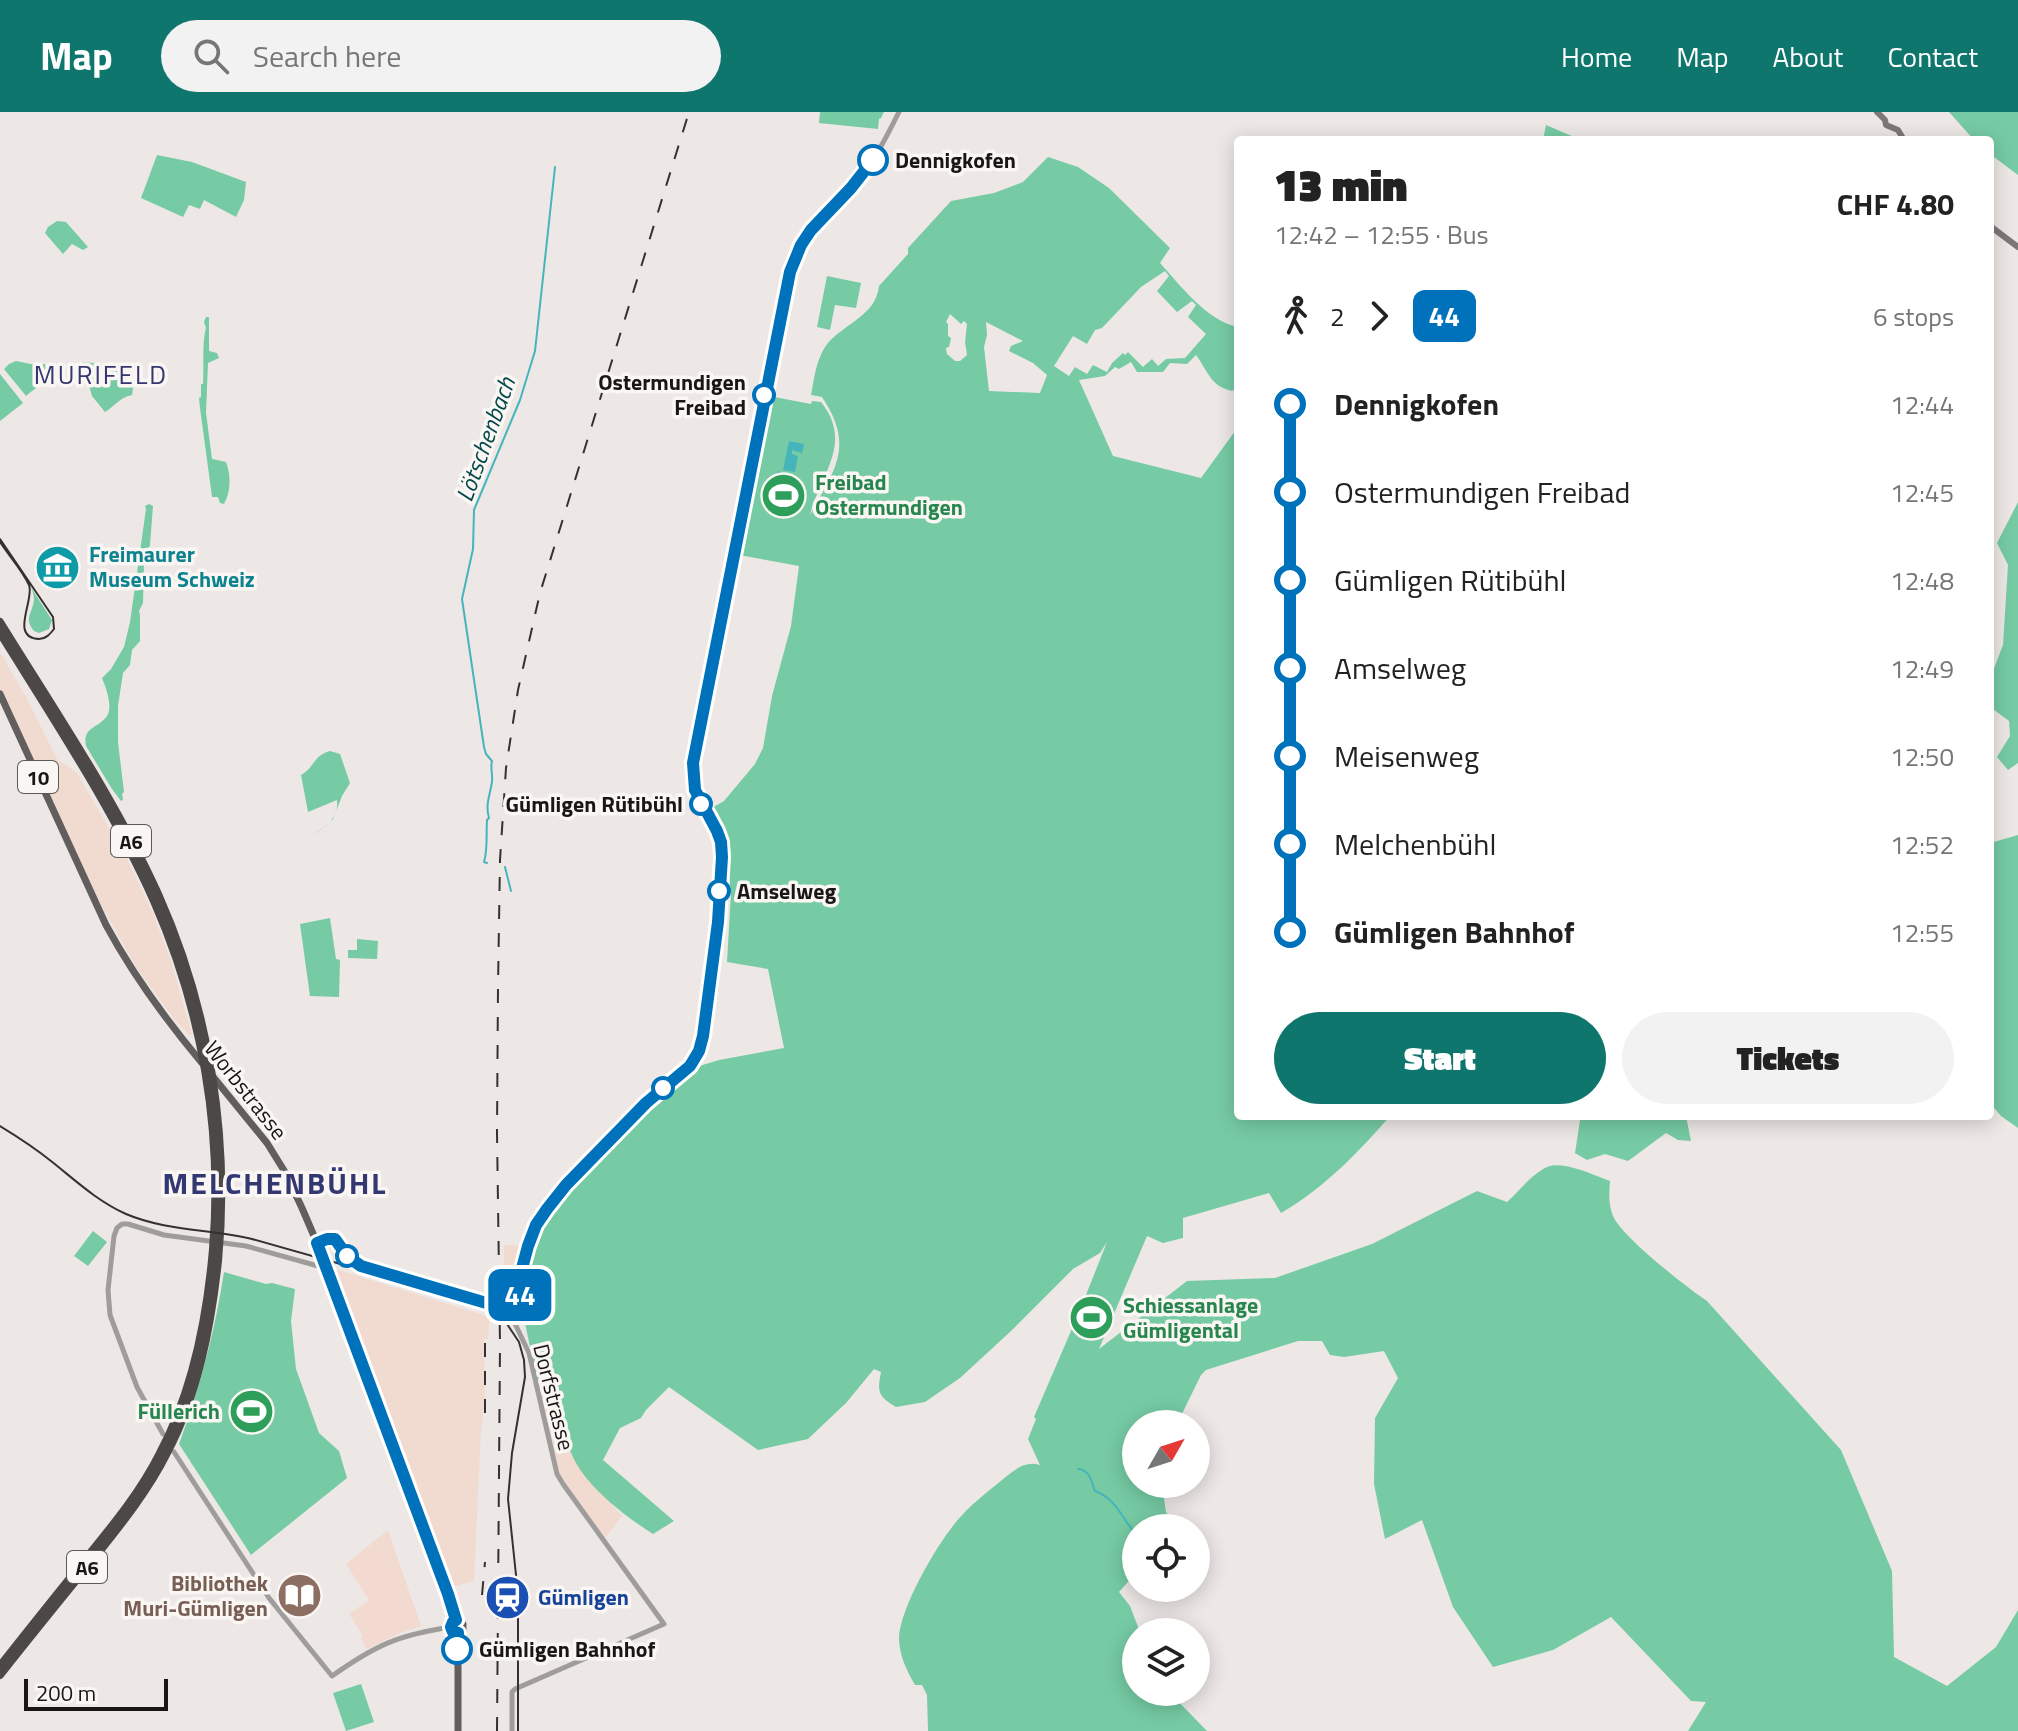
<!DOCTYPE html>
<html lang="en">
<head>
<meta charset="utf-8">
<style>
	body { margin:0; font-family:"Titillium Web",sans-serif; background:#f2f2f2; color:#222; height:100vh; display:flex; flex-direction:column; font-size:30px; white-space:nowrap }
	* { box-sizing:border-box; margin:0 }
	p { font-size:26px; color:#767676 }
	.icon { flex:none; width:44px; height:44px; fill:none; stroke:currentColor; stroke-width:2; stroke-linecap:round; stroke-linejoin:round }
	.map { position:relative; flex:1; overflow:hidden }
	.details { position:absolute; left:1234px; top:24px; width:760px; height:984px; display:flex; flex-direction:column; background:#fff; border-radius:8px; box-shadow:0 4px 20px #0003 }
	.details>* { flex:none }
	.badge { padding:0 16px; border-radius:12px; font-size:28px; line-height:52px }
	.needle { width:52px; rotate:51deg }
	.tools { position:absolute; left:1122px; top:1298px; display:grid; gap:16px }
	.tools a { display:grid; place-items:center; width:88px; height:88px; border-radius:50%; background:#fff; box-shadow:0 4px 20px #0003; font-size:40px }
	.scale { position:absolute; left:24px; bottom:20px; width:144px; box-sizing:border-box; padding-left:8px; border:4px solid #181716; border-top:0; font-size:22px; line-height:28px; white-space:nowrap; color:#181716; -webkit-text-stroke:6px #faf6f3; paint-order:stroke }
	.map>.badge { position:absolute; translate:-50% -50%; box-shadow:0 0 0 4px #fff }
	.legs { display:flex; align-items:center; gap:12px; height:88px; padding:0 40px; font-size:26px }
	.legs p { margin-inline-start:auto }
	.summary { display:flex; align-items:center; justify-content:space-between; height:136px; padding:0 40px }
	h1 { font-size:44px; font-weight:800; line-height:60px }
	.primary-button { display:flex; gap:16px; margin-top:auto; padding:16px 40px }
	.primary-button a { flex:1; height:92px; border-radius:48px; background:#0f766e; color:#fff; font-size:32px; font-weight:800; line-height:92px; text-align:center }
	.primary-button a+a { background:#f2f2f2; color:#222 }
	ul { padding:0 40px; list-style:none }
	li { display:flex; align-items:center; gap:28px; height:88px; font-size:30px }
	li i { display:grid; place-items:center; width:12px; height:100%; margin:0 10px; background:currentColor }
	li i::after { content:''; width:20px; height:20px; margin:-10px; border:6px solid; border-radius:50%; background:#fff }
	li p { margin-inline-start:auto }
	li:first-child i { background:linear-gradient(#0000 50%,currentColor 0) }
	li:last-child i { background:linear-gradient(currentColor 50%,#0000 0) }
	header { display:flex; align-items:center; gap:48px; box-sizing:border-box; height:112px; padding:0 40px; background:#0f766e; color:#fff }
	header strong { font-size:38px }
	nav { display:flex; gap:44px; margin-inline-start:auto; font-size:28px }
	.search { width:560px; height:72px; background:#f2f2f2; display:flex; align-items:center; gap:20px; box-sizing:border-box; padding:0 28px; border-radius:44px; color:#767676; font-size:30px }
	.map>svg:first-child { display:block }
	.commercial { fill:#f2dad0 }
	.industrial { fill:#f1dacf }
	.green { fill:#76cba4; fill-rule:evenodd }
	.water { fill:#45b5bb }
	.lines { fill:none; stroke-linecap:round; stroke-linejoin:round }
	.stream { stroke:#45b5bb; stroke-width:2 }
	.tertiary { stroke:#9f9d9c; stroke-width:5 }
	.secondary { stroke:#7b7877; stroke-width:6 }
	.primary { stroke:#615e5d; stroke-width:7 }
	.motorway { stroke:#4c4847; stroke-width:8 }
	.tram { stroke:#343231; stroke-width:2 }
	.rail { stroke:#343231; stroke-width:2; stroke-dasharray:14 14; stroke-linecap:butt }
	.line-1-casing { stroke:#fff; stroke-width:18 }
	.line-1 { stroke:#0072bc; stroke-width:12 }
	.stop-1-dot { fill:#fff; stroke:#0072bc; stroke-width:4 }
	.labels { text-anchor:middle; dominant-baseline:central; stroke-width:7; stroke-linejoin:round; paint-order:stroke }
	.shield { fill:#faf6f3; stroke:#5c5a58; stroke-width:2 }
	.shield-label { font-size:20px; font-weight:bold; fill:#181716 }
	.stop-label { font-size:22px; font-weight:bold; fill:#181716; stroke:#faf6f3; text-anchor:start }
	.leisure-label { font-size:22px; font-weight:bold; fill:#27864d; stroke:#faf6f3; text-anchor:start }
	.culture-label { font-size:22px; font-weight:bold; fill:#0d838f; stroke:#faf6f3; text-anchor:start }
	.street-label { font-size:22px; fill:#181716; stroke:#faf6f3 }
	.education-label { font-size:22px; font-weight:bold; fill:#785e54; stroke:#faf6f3; text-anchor:end }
	.transit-label { font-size:22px; font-weight:bold; fill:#164399; stroke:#faf6f3; text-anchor:start }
	.water-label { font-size:24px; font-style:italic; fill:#00474a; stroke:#faf6f3 }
	.quarter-label { font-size:26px; letter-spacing:2px; fill:#333772; stroke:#faf6f3 }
	.district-label { font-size:30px; font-weight:bold; letter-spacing:2px; fill:#333772; stroke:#faf6f3 }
</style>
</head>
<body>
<header>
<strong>Map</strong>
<div class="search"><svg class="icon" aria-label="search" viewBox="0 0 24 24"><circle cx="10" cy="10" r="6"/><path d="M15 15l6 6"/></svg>Search here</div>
<nav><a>Home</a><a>Map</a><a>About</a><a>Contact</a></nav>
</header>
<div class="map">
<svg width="2018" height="1619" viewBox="0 0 2018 1619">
	<rect width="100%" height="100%" fill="#ede8e6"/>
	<path class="commercial" d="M388,1418L421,1514L400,1521L367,1537L361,1526L363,1524L349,1502L369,1488L346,1452Z"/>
	<path class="industrial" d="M0,540L27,587L57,647L77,661L127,747L152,799L171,849L192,922L190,924L174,907L136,855L93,778L0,576Z
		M504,1133L523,1134L519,1159L516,1189L512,1193L503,1190Z
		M332,1156L490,1205L488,1227H484L485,1288L481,1317L474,1469L452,1475Z
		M550,1263L566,1326L573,1346L587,1365L622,1404L603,1429L557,1362L537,1268Z"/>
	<path class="green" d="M820,0H884L881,6L879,7L878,17L819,11Z
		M1949,0H2018V63L1990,42V28H1974Z
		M1546,13L1581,28H1543Z
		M157,43L192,50L246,70L244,88L236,105L204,88L200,97L189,93L183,105L141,86Z
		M1048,45L1078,55L1109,76L1170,136L1160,151C1180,173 1207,209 1238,215V267L1233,279C1211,275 1209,261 1196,243L1187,252L1170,251L1163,260H1137L1131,250L1119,257L1115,255L1105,264L1079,268L1113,344L1201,366L1238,315V1004H1390C1358,1041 1324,1076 1281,1101L1269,1081L1183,1106V1126L1163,1131L1147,1124L1099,1237L1187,1169L1275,1166L1372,1132L1477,1079L1507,1090C1519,1079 1532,1062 1547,1055C1562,1048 1594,1063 1610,1069C1609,1082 1608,1093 1614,1106C1624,1126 1686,1175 1707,1189L1841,1338L1892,1459L1894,1545L1947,1574L1996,1535L2018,1498V1619H1688L1706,1590L1691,1589L1611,1505L1553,1538L1493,1555L1453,1495L1422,1408L1385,1427L1374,1372L1375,1306L1398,1266L1384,1239L1344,1245L1330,1243L1322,1229H1298L1206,1258L1201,1263L1177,1312H1136V1372H1162L1166,1400L1179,1416H1136V1461L1119,1480L1130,1494L1140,1520H1136V1580H1169L1207,1619H928L927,1583L922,1573H915C907,1559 899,1543 899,1526C900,1496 936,1434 956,1410C969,1394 986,1381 1002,1368C1014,1359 1024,1348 1040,1353L1028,1327L1036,1307L1034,1305L1080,1198L1107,1130L1100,1141L1073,1157L1011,1219L960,1266L925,1290L896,1295C878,1284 877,1280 881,1260L874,1257L846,1291L808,1327L758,1338L669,1275L646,1298L641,1306L620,1316L603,1348L674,1409L653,1422C625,1404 586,1375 572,1343C561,1319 557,1290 550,1264L537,1268L525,1211L524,1191L527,1144L551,1091L639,998L686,958L719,948L784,936L768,857L727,850L731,781L724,724L710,697L724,689L755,652L763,636L772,584L791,514L799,454L739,443L769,284L811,292L812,289L821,290C854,331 820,363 810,403C835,357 855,334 822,285L811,283C814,267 816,249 825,235C841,212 876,205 879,174L908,142V136L951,89L994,81L1023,70ZM1165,159L1169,164L1157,179L1177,200L1192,189L1196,193L1188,205L1206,222L1185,246L1166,247L1158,254L1152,247L1143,255L1128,240L1125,243L1123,241L1112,251L1107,260L1093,253L1087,262L1075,255L1069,264L1054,254L1073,224L1087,232L1095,218L1102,216L1141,175ZM950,202L961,212L964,209L967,212L965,230L967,243L960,249H955L947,242L946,236L949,235L951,226L948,224V212L946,210ZM986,210L1023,229L1011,234L1009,239L1033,251L1047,263L1040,281L989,279L984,235L987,223Z
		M57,109L66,110L88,135L83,138L72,132L63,142L45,121L48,115Z
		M827,164L861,171L856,196L835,193L830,218L817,215Z
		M206,205H209V239L217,241L219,246L208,251L206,301L212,347L226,350C231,363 231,380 224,392L220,391L218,385H212L200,296L199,286L201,285V272H203C204,256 202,229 206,216L204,210Z
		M16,249L36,253L45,252C48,270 39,273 26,284L4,257L9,252Z
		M82,250L124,254L123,261L127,268L134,270L132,283C119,286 115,294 105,300L92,284Z
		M0,262L23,291L0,309Z
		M2018,390V651L2008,658L1997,645L2010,624L2009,609L1993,597L1990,592V567L2003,533L2008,453L1997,431Z
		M149,392L153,394L150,433L144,452L143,491L139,499L140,503V529L132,538L130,553L123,561L118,594V630L124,680L122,682L123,688L121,689L112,677L86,634C82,615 99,616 107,604C113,594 106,576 102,566L111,557L124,535L130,510L146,397L145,394Z
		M30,474L52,508L49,517L39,521L34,519C23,506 33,501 34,487C34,482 32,478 30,474Z
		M330,639L340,642L350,671L342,684L333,707L326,714L310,724L308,700L301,663C313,657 314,643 330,639ZM337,688C339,707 325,716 310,724L308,700Z
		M2018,723V1016L2001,1004L1990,991V731Z
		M330,806L336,847L340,848L339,885L310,884L300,812Z
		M357,827L378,829L377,847L348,846V838H357Z
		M1582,1004H1686L1691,1029L1678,1028L1666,1021L1628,1049L1605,1042L1587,1048L1575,1041L1580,1008Z
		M93,1119L107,1130L88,1154L74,1144Z
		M224,1160L266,1172L272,1171L295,1177L291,1209L296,1257L319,1321L339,1339L347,1366L251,1443L179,1332C200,1275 215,1219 224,1160Z
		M361,1572L374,1610L346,1619L333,1581Z"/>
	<path class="water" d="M789,329L804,332L802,341L792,338V342L798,344L795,360L783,358Z
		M778,358L780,361L790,363L784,398L765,394L767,385L773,386Z"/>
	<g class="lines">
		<path class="stream" d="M487,751L484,750C488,737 486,722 487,708L489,706C485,693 490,683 492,670C493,662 490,657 492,649L486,642L484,635L462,487L473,437L474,398L520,288L535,239L555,55
			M505,755L511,779
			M1078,1357C1091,1358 1091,1370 1095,1379C1117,1387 1121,1406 1136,1422"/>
		<path class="tertiary" d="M317,1131L330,1126L335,1127L349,1146L361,1154L508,1197L529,1241L557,1362L563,1372L664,1512L515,1577L512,1580V1619
			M508,1197L515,1198L520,1193L521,1160L525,1144L532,1122L547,1097L566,1073L646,991L690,954L701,934L718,810L722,740L717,719L695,678L693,651L787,169C799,124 829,103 857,69C875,48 887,24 899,0
			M163,1322L137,1275L110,1203L108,1178L114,1124L117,1116L122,1112H128L164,1123L246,1134L318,1154L326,1155
			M174,1340L269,1486L332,1564C376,1533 398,1523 451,1515"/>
		<path class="secondary" d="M1877,0L1885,8L1886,13L1898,18L1904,28
			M1990,114L2018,135"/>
		<path class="primary" d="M0,582L106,813C133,863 166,908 202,951
			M210,961L267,1031L285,1060L302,1096L317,1131L412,1381L456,1508L463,1512V1518L458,1521
			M458,1521V1619"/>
		<path class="motorway" d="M0,510C55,599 115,687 158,782C209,896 230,1024 218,1149C211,1214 198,1282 167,1341C147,1381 119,1415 91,1450C60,1488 30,1525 0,1563
			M0,521C54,608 112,695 154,789C202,898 223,1018 213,1137C207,1207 193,1279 160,1341C141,1379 114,1412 87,1445C58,1481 29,1517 0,1554"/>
		<path class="tram" d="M0,427L53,505L54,517C50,522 46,527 39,527C9,526 35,487 29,473C22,458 9,444 0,430
			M0,1014C18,1025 35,1036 51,1049C75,1068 97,1089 126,1102C166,1119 210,1117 252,1127L464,1187L485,1195L507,1212L519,1230L524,1248L525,1265L512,1341L508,1387L518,1482V1619"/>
		<path class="rail" d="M485,1231V1307
			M482,1483L485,1450
			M497,1619L500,1232L497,1021L498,875L500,748L506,656L518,578L540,481L689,0"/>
	</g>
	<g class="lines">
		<defs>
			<path id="line-1" d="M457,1537L458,1521L453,1520L451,1515L453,1510L456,1508L448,1482L317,1131L327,1127H335L347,1144L361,1154L510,1198L516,1197L520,1193L521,1160L528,1134L536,1113L547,1097L566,1073L646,991L690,954L699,939L703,924L718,810L722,745L721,730L717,719L695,678L693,651L790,160L801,133L811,118L851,76L873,48"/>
		</defs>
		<use href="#line-1" class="line-1-casing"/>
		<use href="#line-1" class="line-1"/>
	</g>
	<defs>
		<symbol id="stadium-disc" viewBox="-11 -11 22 22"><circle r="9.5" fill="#2e9e5b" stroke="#faf6f3"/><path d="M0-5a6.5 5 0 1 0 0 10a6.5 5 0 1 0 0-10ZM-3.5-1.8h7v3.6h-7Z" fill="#fff"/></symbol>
		<symbol id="museum-disc" viewBox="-11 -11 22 22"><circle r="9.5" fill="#0f9aa8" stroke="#faf6f3"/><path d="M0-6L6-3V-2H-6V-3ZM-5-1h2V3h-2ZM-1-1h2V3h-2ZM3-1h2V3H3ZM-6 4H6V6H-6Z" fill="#fff"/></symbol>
		<symbol id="library-disc" viewBox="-11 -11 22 22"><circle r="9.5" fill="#8d6e63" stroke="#faf6f3"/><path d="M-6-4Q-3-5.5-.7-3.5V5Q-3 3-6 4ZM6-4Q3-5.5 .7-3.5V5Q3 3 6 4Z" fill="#fff"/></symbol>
		<symbol id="station-disc" viewBox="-11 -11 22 22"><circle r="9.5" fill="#1a4fb4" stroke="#faf6f3"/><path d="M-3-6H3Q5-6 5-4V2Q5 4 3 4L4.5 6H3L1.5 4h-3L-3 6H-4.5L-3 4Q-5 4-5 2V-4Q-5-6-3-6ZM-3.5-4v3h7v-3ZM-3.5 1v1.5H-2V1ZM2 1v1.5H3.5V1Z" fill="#fff"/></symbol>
	</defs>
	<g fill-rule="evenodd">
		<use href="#stadium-disc" x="758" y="358" width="51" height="51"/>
		<use href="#museum-disc" x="32" y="430" width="51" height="51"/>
		<use href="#stadium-disc" x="1066" y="1180" width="51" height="51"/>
		<use href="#stadium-disc" x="226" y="1274" width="51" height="51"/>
		<use href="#library-disc" x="274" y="1458" width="51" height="51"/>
		<use href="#station-disc" x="482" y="1460" width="51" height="51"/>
	</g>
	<g class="stop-1-dot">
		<circle cx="873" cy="48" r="14"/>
		<circle cx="764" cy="283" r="10"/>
		<circle cx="701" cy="692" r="10"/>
		<circle cx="719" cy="779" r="10"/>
		<circle cx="663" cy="976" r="10"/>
		<circle cx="347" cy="1144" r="10"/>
		<circle cx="457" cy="1537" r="14"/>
	</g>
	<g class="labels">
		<g class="shield">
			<rect x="18" y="649" width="40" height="32" rx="6"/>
			<rect x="111" y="713" width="40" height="32" rx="6"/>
			<rect x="67" y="1439" width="40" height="32" rx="6"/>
		</g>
		<g class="shield-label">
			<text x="38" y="665">10</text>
			<text x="131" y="729">A6</text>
			<text x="87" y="1455">A6</text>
		</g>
		<g class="stop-label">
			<text x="895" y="48">Dennigkofen</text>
			<text x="746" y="270" text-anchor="end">Ostermundigen<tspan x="746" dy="25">Freibad</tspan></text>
			<text x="683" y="692" text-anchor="end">Gümligen Rütibühl</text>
			<text x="737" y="779">Amselweg</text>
			<text x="479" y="1537">Gümligen Bahnhof</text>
		</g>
		<g class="leisure-label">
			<text x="815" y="370">Freibad<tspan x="815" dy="25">Ostermundigen</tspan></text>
			<text x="1123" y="1193">Schiessanlage<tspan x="1123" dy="25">Gümligental</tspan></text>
			<text x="220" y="1299" text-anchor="end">Füllerich</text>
		</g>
		<g class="culture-label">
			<text x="89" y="442">Freimaurer<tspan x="89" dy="25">Museum Schweiz</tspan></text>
		</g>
		<g class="street-label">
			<text transform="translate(246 978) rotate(52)">Worbstrasse</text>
			<text transform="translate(554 1285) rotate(76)">Dorfstrasse</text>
		</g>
		<g class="education-label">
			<text x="268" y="1471">Bibliothek<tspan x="268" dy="25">Muri-Gümligen</tspan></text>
		</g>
		<g class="transit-label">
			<text x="538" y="1485">Gümligen</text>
		</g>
		<g class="water-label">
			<text transform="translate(485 327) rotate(-70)">Lötschenbach</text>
		</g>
		<g class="quarter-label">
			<text x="101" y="262">MURIFELD</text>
		</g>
		<g class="district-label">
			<text x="275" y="1071">MELCHENBÜHL</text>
		</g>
	</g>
</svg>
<div class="tools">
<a><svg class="needle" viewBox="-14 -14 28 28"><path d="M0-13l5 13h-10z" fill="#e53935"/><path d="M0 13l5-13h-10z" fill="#767676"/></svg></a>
<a><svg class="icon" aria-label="locate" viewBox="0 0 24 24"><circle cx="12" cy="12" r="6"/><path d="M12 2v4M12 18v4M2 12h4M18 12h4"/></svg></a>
<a><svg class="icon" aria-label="layers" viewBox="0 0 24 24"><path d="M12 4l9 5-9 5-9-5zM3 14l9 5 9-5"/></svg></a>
</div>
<div class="scale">200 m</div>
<b class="badge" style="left:520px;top:1183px;background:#0072bc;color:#fff">44</b>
<section class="details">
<div class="summary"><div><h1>13 min</h1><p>12:42 – 12:55 · Bus</p></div><b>CHF 4.80</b></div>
<div class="legs"><svg class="icon" aria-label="walk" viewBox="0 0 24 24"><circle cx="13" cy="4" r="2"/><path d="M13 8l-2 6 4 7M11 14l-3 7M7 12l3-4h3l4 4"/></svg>2<svg class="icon" aria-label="forward" viewBox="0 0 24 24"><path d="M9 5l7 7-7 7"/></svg><b class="badge" style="background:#0072bc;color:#fff">44</b><p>6 stops</p></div>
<ul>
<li><i style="color:#0072bc"></i><b>Dennigkofen</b><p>12:44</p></li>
<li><i style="color:#0072bc"></i><span>Ostermundigen Freibad</span><p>12:45</p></li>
<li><i style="color:#0072bc"></i><span>Gümligen Rütibühl</span><p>12:48</p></li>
<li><i style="color:#0072bc"></i><span>Amselweg</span><p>12:49</p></li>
<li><i style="color:#0072bc"></i><span>Meisenweg</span><p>12:50</p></li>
<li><i style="color:#0072bc"></i><span>Melchenbühl</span><p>12:52</p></li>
<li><i style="color:#0072bc"></i><b>Gümligen Bahnhof</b><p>12:55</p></li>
</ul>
<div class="primary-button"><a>Start</a><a>Tickets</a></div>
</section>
</div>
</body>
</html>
